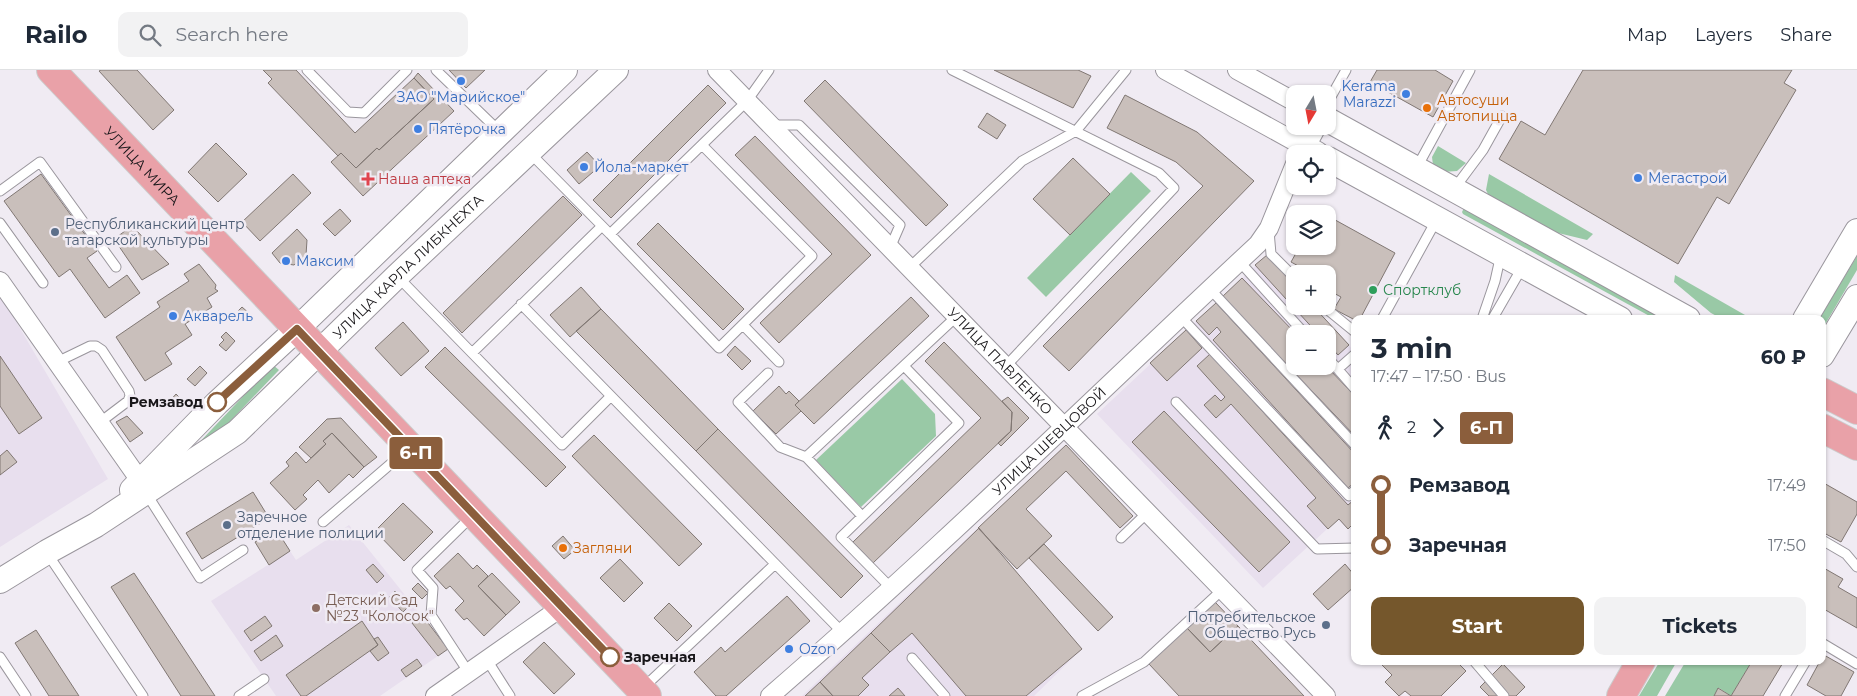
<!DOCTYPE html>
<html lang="en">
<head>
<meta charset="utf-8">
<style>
	body { margin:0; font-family:Montserrat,sans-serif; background:#f2f2f3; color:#1f2937; height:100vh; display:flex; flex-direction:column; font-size:19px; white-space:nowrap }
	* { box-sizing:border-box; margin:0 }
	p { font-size:16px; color:#747a83 }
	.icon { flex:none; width:28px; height:28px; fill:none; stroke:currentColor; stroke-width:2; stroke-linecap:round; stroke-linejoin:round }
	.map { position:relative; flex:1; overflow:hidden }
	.sheet { position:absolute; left:1351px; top:245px; width:475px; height:350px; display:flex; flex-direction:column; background:#fff; border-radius:10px; box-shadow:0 1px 4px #0004 }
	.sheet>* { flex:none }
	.badge { padding:0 10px; border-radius:4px; font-size:18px; line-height:32px }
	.needle { width:32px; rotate:190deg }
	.buttons { position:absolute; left:1286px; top:15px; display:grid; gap:10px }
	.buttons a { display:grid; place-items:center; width:50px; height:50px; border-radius:10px; background:#fff; box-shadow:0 1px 4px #0004; font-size:25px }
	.map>.badge { position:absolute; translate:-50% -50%; box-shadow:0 0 0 2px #fff }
	.legs { display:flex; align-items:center; gap:8px; height:55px; padding:0 20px; font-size:16px }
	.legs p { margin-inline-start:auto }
	.overview { display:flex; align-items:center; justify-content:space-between; height:85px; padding:0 20px }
	h1 { font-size:28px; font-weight:700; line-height:38px }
	.primary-button { display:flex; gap:10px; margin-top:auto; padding:10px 20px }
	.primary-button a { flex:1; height:58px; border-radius:10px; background:#75572c; color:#fff; font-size:20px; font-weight:700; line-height:58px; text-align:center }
	.primary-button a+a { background:#f2f2f3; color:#1f2937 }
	ul { padding:0 20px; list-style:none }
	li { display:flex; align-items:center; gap:18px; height:60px; font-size:19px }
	li i { display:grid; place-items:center; width:8px; height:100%; margin:0 6px; background:currentColor }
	li i::after { content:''; width:12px; height:12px; margin:-6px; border:4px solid; border-radius:50%; background:#fff }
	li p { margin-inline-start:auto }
	li:first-child i { background:linear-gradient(#0000 50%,currentColor 0) }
	li:last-child i { background:linear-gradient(currentColor 50%,#0000 0) }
	header { display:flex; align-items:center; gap:30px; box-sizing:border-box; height:70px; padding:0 25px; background:#fff; border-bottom:1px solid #e0e1e3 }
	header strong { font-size:24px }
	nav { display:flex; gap:28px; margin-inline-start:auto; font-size:18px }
	.search { width:350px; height:45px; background:#f2f2f3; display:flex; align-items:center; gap:12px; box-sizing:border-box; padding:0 18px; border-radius:10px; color:#747a83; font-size:19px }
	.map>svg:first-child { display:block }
	.built { fill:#e8dfee; fill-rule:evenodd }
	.green { fill:#99c9a6 }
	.building { fill:#c9bfbb; stroke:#807773 }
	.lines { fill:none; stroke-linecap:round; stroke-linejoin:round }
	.lane-casing { stroke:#9a969d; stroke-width:11 }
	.street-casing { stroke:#9a969d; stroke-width:20 }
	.secondary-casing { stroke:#9a969d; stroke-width:26 }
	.primary-casing { stroke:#ccc; stroke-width:30 }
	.lane { stroke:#fff; stroke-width:9 }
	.street { stroke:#fff; stroke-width:18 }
	.secondary { stroke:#fff; stroke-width:24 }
	.primary { stroke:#e9a1a8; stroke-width:28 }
	.line-1-casing { stroke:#fff; stroke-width:11 }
	.line-1 { stroke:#8b5e3c; stroke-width:8 }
	.shop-dot { fill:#3f7fe0; stroke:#f0ebf3; stroke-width:2 }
	.food-dot { fill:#e8710a; stroke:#f0ebf3; stroke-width:2 }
	.health-dot { fill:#e0444e; stroke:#f0ebf3; stroke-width:2 }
	.service-dot { fill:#5c6f8a; stroke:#f0ebf3; stroke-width:2 }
	.leisure-dot { fill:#2e9e5b; stroke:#f0ebf3; stroke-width:2 }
	.stop-1-dot { fill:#fff; stroke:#8b5e3c; stroke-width:2.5 }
	.education-dot { fill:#8d6e63; stroke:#f0ebf3; stroke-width:2 }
	.labels { text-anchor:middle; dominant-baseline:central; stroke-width:5; stroke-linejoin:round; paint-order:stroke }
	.shop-label { font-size:14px; fill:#366cbe; stroke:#f0ebf3; text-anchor:start }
	.food-label { font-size:14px; fill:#c56008; stroke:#f0ebf3; text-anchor:start }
	.street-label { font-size:14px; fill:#181619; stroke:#f0ebf3 }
	.health-label { font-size:14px; fill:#be3a42; stroke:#f0ebf3; text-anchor:start }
	.service-label { font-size:14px; fill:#4e5e75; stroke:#f0ebf3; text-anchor:start }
	.leisure-label { font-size:14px; fill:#27864d; stroke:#f0ebf3; text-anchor:start }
	.stop-label { font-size:14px; font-weight:bold; fill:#181619; stroke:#f0ebf3; text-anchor:end }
	.education-label { font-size:14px; fill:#785e54; stroke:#f0ebf3; text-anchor:start }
</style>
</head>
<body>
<header>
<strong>Railo</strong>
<div class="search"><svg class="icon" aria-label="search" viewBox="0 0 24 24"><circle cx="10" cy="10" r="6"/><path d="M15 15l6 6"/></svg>Search here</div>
<nav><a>Map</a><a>Layers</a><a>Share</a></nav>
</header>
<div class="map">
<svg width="1857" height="626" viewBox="0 0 1857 626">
	<rect width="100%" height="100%" fill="#f0ebf3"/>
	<path class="built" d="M1267,185L1295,216V236H1313L1355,282V452L1348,459L1338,449L1263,518L1097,344ZM1295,264H1328V296H1295Z
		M0,224L108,409L0,477Z
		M349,455L448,579L380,626H276L211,531L290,481L296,490Z
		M978,458L1082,579L1034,626H802Z"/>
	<path class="green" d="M1438,76L1466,93L1457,101L1443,102L1433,95L1432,87Z
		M1131,102L1151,121L1046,227L1027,208Z
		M1489,104L1593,164L1587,170L1554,162L1489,126L1486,120Z
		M1464,138L1670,249H1655L1463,144L1462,142Z
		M1857,186V200L1823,258L1822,249H1819Z
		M1675,205L1752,249H1722L1711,243L1674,212Z
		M273,295L279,300L217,365L193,379Z
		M902,309L935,344L936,366L861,437L816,390Z
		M1660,591H1677L1657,626H1639Z
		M1686,591H1752L1731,626L1719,618L1714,626H1665Z"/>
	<path class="building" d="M101,0H137L174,40L153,60L99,1Z
		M263,0H296L355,63L414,8L434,29L379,80L377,78L356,98L341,83L338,86L268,13L272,9Z
		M449,0H485L466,18Z
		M994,0H1078L1091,6L1073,38Z
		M1377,0H1435L1453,11L1433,47L1370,12Z
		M1583,0H1792L1784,13L1796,20L1729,134L1717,127L1678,194L1499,89L1521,51L1545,65Z
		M418,3L454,41L363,126L331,92L341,83L356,98L377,78L379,80L434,29L414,8Z
		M825,10L948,135L926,156L804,31Z
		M708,15L726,33L611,148L593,130Z
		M1125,25L1197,62L1254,111L1069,301L1043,276L1203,116L1176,92L1107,58Z
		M987,43L1006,55L997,69L978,57Z
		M755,66L871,185L779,273L760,253L832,184L735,85Z
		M216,73L247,104L218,132L188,102Z
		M587,82L600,96L579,114L567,100Z
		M1073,88L1110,124L1070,165L1033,129Z
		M41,104L97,181L87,188L109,218L127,205L140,223L105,248L70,199L59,207L4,131Z
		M293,104L311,123L260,171L242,152Z
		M563,126L582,145L462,263L443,243Z
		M340,139L351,151L335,166L323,154Z
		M1328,146L1395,183L1360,249H1355V250L1334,239L1341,227L1328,220V204H1313L1291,192L1300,176H1328Z
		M658,153L744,239L723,260L637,174Z
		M132,156L169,194L142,210L114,169Z
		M297,159L307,170L306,185L294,195L280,193L272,183Z
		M1267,185L1295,216V236H1313L1349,275L1338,285L1328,274V264H1318L1255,195Z
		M199,194L216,215L215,219L218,221L207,228L212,237L185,254L192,265L165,283L172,294L145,311L116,267L160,237L157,232L189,211L184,204Z
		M1242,208L1296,264L1295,296H1326L1355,326V366L1222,227Z
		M581,217L601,239L570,267L550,245Z
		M911,227L929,246L814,354L795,335Z
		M1216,233L1355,384V412L1348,418L1213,270L1221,262L1217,257L1209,265L1196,251Z
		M242,237L251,245L243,253L235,244Z
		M601,239L718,359L696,381L576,261Z
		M403,252L429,281L401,306L375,278Z
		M1186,260L1202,278L1167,311L1150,293Z
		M226,262L235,271L226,281L219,275L224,270L221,267Z
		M944,272L1012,342L1011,361L873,493L853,472L981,348L925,291Z
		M735,276L751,291L742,300L727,285Z
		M445,277L566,397L546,417L425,297Z
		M1210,284L1348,435L1355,429V452L1348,459L1339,449L1328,459L1307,436L1316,428L1231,334L1216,348L1204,335L1215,325L1221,331L1225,327L1197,296Z
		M0,286L42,348L19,364L0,336Z
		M200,296L207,303L195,316L187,309Z
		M779,316L786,324L789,321L799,331L795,335L801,341L776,364L753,341Z
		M176,324L182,330L174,338L168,333Z
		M1008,327L1029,348L1001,376L998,373L1011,361L1012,342L1002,331Z
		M1164,341L1290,472L1259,502L1132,372Z
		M127,346L143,363L130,372L116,352Z
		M341,348L377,387L364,397L332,363L323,371L326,374L311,388L299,377L327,349Z
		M718,359L863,506L841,528L696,381Z
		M332,363L364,397L353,408L349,404L329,423L318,410L303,425L307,429L295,440L270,413L289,396L286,392L296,382L306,393L326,374L323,371Z
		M594,365L702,474L679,496L572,386Z
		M1066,375L1133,446L1120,458L1066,401L1026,439L1052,466L1017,499L978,458Z
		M7,380L17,392L0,405V386Z
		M1822,412L1857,432V444L1841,472L1822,462Z
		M253,422L269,448L202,489L186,463Z
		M403,433L433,462L404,491L375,461Z
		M979,458L1082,579L1026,626H966L912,563L890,582L871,563Z
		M276,459L290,481L269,495L255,472Z
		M563,466L575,480L564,489L552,476Z
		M1044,474L1113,547L1098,561L1029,488Z
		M458,483L473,499L477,495L488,506L478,516L506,545L484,566L467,548L464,550L455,540L464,531L450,516L446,519L434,506Z
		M620,489L643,513L624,532L600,508Z
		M373,494L384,506L377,513L366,500Z
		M1345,494L1355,506V516L1328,540L1313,524Z
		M1822,497L1843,509L1838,517L1857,528V558L1822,538Z
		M134,503L215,626H181L111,517Z
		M492,503L520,532L506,545L478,516Z
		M418,513L428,523L422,529L412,519Z
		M395,521L409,536L403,542L389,527Z
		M787,526L810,551L726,626H716L694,602L721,577L725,582Z
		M1215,532L1238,556L1210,582L1187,558Z
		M669,533L692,556L677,571L654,548Z
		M422,545L448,579L438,586L412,553Z
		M265,546L272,556L251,571L244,561Z
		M362,551L378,575L306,626H301L286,605Z
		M1238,556L1304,626H1179L1149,594L1187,558L1210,582Z
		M36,560L79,626H49L15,573Z
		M871,563L890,582L862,608L869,615L858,626H833L820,612Z
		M276,565L283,576L261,591L254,581Z
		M378,567L389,583L378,591L370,581L378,575L374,569Z
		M544,572L575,604L554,624L523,592Z
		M1824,585L1854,602L1841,626H1826L1807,615L1820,591H1822Z
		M417,589L422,596L406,607L401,600Z
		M1378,591H1456L1466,601L1441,626H1411L1405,621L1399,626L1385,612L1392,605Z
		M1752,591H1784L1763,626H1714L1718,618L1731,626Z
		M1503,594L1525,617L1516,626H1489L1480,617Z
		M820,612L833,626H805Z
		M898,618L905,626H889Z"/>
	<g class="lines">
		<defs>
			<path id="lane" d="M307,0L348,42L364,43L407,0
				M436,0L500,62
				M952,0L1159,103L1174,118L1005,297
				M1328,32L1346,0
				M772,55H799L900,155L890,178
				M529,82L610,164L747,31L769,0
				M1416,99L1470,0
				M1454,119L1483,80L1502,46
				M0,121L40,92L116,197
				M0,153L43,213
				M1269,161L1271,184L1295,208
				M610,164L719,278L812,186L702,75
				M1239,191L1305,264
				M909,198L1022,91L1076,61L1126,0
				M398,207L472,283L602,156
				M1210,219L1355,375
				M521,234L843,563
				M1323,236L1355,262
				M1181,247L1349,426L1355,420
				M1493,248L1523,196
				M1382,249L1437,149
				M1482,249L1495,211L1501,184
				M743,255L779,292
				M472,283L562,375L611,326
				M1328,288L1355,319
				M57,292L90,276H96L102,280L129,321L130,326L128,331L99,353
				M1338,299L1355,284
				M768,303L738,332L780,377L806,387L862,446
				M1176,332L1317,479L1355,478
				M806,387L957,246
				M146,423L200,508L243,480
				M323,452L408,379
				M1121,468L1148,442
				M1822,470L1846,484L1857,497
				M47,483L143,626
				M891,518L841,467L959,353L904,296
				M1822,573L1857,594
				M0,587L26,626
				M912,588L945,626
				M487,590L510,626
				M1474,591L1504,626
				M469,603L431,545L433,518L417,500L472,446
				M643,618L775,494
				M239,626L264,609
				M1082,626L1144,592L1222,520
				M1785,626L1806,591"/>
			<g id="street">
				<path id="s1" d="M717,0L1326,626"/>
				<path d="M1165,0L1303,76L1300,84"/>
				<path d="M1237,0L1295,32"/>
				<path d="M0,211L141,412"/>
				<path d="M435,626L562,537"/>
				<path id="s2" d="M770,626C938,481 1096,325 1258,174L1269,158L1295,94"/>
			</g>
			<g id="secondary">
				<path d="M1328,50L1688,249"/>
				<path d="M1314,56L1303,76L1317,84"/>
				<path d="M1328,89L1620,249"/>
				<path d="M1805,249L1857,161"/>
				<path d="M1822,285L1857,227"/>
				<path d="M132,420L217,333L297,259L565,0"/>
				<path id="s3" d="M0,511L47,482L96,455L237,362L397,206L616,0"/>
			</g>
			<g id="primary">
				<path id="s4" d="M51,0L647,626"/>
				<path d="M1822,322L1857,340"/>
				<path d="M1822,358L1857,376"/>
				<path d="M1621,626L1641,591"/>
			</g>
		</defs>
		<use href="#lane" class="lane-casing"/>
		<use href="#street" class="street-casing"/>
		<use href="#secondary" class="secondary-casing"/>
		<use href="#primary" class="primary-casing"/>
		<use href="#lane" class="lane"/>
		<use href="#street" class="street"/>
		<use href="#secondary" class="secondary"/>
		<use href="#primary" class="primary"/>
	</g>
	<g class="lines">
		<defs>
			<path id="line-1" d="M217,332L297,259L610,587"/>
		</defs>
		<use href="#line-1" class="line-1-casing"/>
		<use href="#line-1" class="line-1"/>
	</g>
	<g class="shop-dot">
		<circle cx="461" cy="11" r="5"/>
		<circle cx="1406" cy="24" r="5"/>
		<circle cx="418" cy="59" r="5"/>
		<circle cx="584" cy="97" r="5"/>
		<circle cx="1638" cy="108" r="5"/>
		<circle cx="286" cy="191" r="5"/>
		<circle cx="173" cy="246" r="5"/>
		<circle cx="789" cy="579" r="5"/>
	</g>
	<g class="food-dot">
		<circle cx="1427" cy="38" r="5"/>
		<circle cx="563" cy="478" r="5"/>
	</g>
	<path class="health-dot" d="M365.5 101.5h5v5h5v5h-5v5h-5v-5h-5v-5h5z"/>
	<g class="service-dot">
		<circle cx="55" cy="162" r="5"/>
		<circle cx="227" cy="455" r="5"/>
		<circle cx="1326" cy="555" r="5"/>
	</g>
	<circle class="leisure-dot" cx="1373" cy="220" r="5"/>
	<g class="stop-1-dot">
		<circle cx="217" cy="332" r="9"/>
		<circle cx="610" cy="587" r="9"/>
	</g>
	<circle class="education-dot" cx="316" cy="538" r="5"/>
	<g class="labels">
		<g class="shop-label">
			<text x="1396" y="16" text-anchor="end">Kerama<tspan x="1396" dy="16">Marazzi</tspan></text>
			<text x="461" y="27" text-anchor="middle">ЗАО "Марийское"</text>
			<text x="428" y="59">Пятёрочка</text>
			<text x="594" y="97">Йола-маркет</text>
			<text x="1648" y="108">Мегастрой</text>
			<text x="296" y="191">Максим</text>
			<text x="183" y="246">Акварель</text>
			<text x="799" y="579">Ozon</text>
		</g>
		<g class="food-label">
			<text x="1437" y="30">Автосуши<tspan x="1437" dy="16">Автопицца</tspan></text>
			<text x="573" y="478">Загляни</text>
		</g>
		<g class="street-label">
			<text stroke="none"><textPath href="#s4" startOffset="132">УЛИЦА МИРА</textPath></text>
			<text stroke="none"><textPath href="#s3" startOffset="518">УЛИЦА КАРЛА ЛИБКНЕХТА</textPath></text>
			<text stroke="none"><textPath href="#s1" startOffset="406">УЛИЦА ПАВЛЕНКО</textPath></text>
			<text stroke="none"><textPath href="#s2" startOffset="378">УЛИЦА ШЕВЦОВОЙ</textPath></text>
		</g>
		<g class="health-label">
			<text x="378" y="109">Наша аптека</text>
		</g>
		<g class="service-label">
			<text x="65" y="154">Республиканский центр<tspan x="65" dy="16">татарской культуры</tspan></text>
			<text x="237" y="447">Заречное<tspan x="237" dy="16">отделение полиции</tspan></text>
			<text x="1316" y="547" text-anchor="end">Потребительское<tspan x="1316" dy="16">Общество Русь</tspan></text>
		</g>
		<g class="leisure-label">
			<text x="1383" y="220">Спортклуб</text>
		</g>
		<g class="stop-label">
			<text x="203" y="332">Ремзавод</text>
			<text x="624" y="587" text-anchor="start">Заречная</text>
		</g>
		<g class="education-label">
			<text x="326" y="530">Детский Сад<tspan x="326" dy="16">№23 "Колосок"</tspan></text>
		</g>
	</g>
</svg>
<div class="buttons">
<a><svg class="needle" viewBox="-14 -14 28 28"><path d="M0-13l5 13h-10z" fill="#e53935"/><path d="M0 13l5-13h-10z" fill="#747a83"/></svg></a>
<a><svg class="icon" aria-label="locate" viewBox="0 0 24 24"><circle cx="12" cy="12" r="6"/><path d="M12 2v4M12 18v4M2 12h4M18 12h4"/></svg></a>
<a><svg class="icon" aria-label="layers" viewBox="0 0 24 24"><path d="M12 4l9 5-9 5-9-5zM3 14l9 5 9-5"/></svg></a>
<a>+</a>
<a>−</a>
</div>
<b class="badge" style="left:416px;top:383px;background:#8b5e3c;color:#fff">6-П</b>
<section class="sheet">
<div class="overview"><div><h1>3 min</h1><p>17:47 – 17:50 · Bus</p></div><b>60 ₽</b></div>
<div class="legs"><svg class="icon" aria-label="walk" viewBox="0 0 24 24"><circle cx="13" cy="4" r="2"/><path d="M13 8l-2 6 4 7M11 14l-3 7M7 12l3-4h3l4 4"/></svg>2<svg class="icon" aria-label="forward" viewBox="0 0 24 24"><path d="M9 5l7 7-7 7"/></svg><b class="badge" style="background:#8b5e3c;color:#fff">6-П</b></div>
<ul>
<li><i style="color:#8b5e3c"></i><b>Ремзавод</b><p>17:49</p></li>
<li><i style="color:#8b5e3c"></i><b>Заречная</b><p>17:50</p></li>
</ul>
<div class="primary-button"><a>Start</a><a>Tickets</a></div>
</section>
</div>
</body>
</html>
